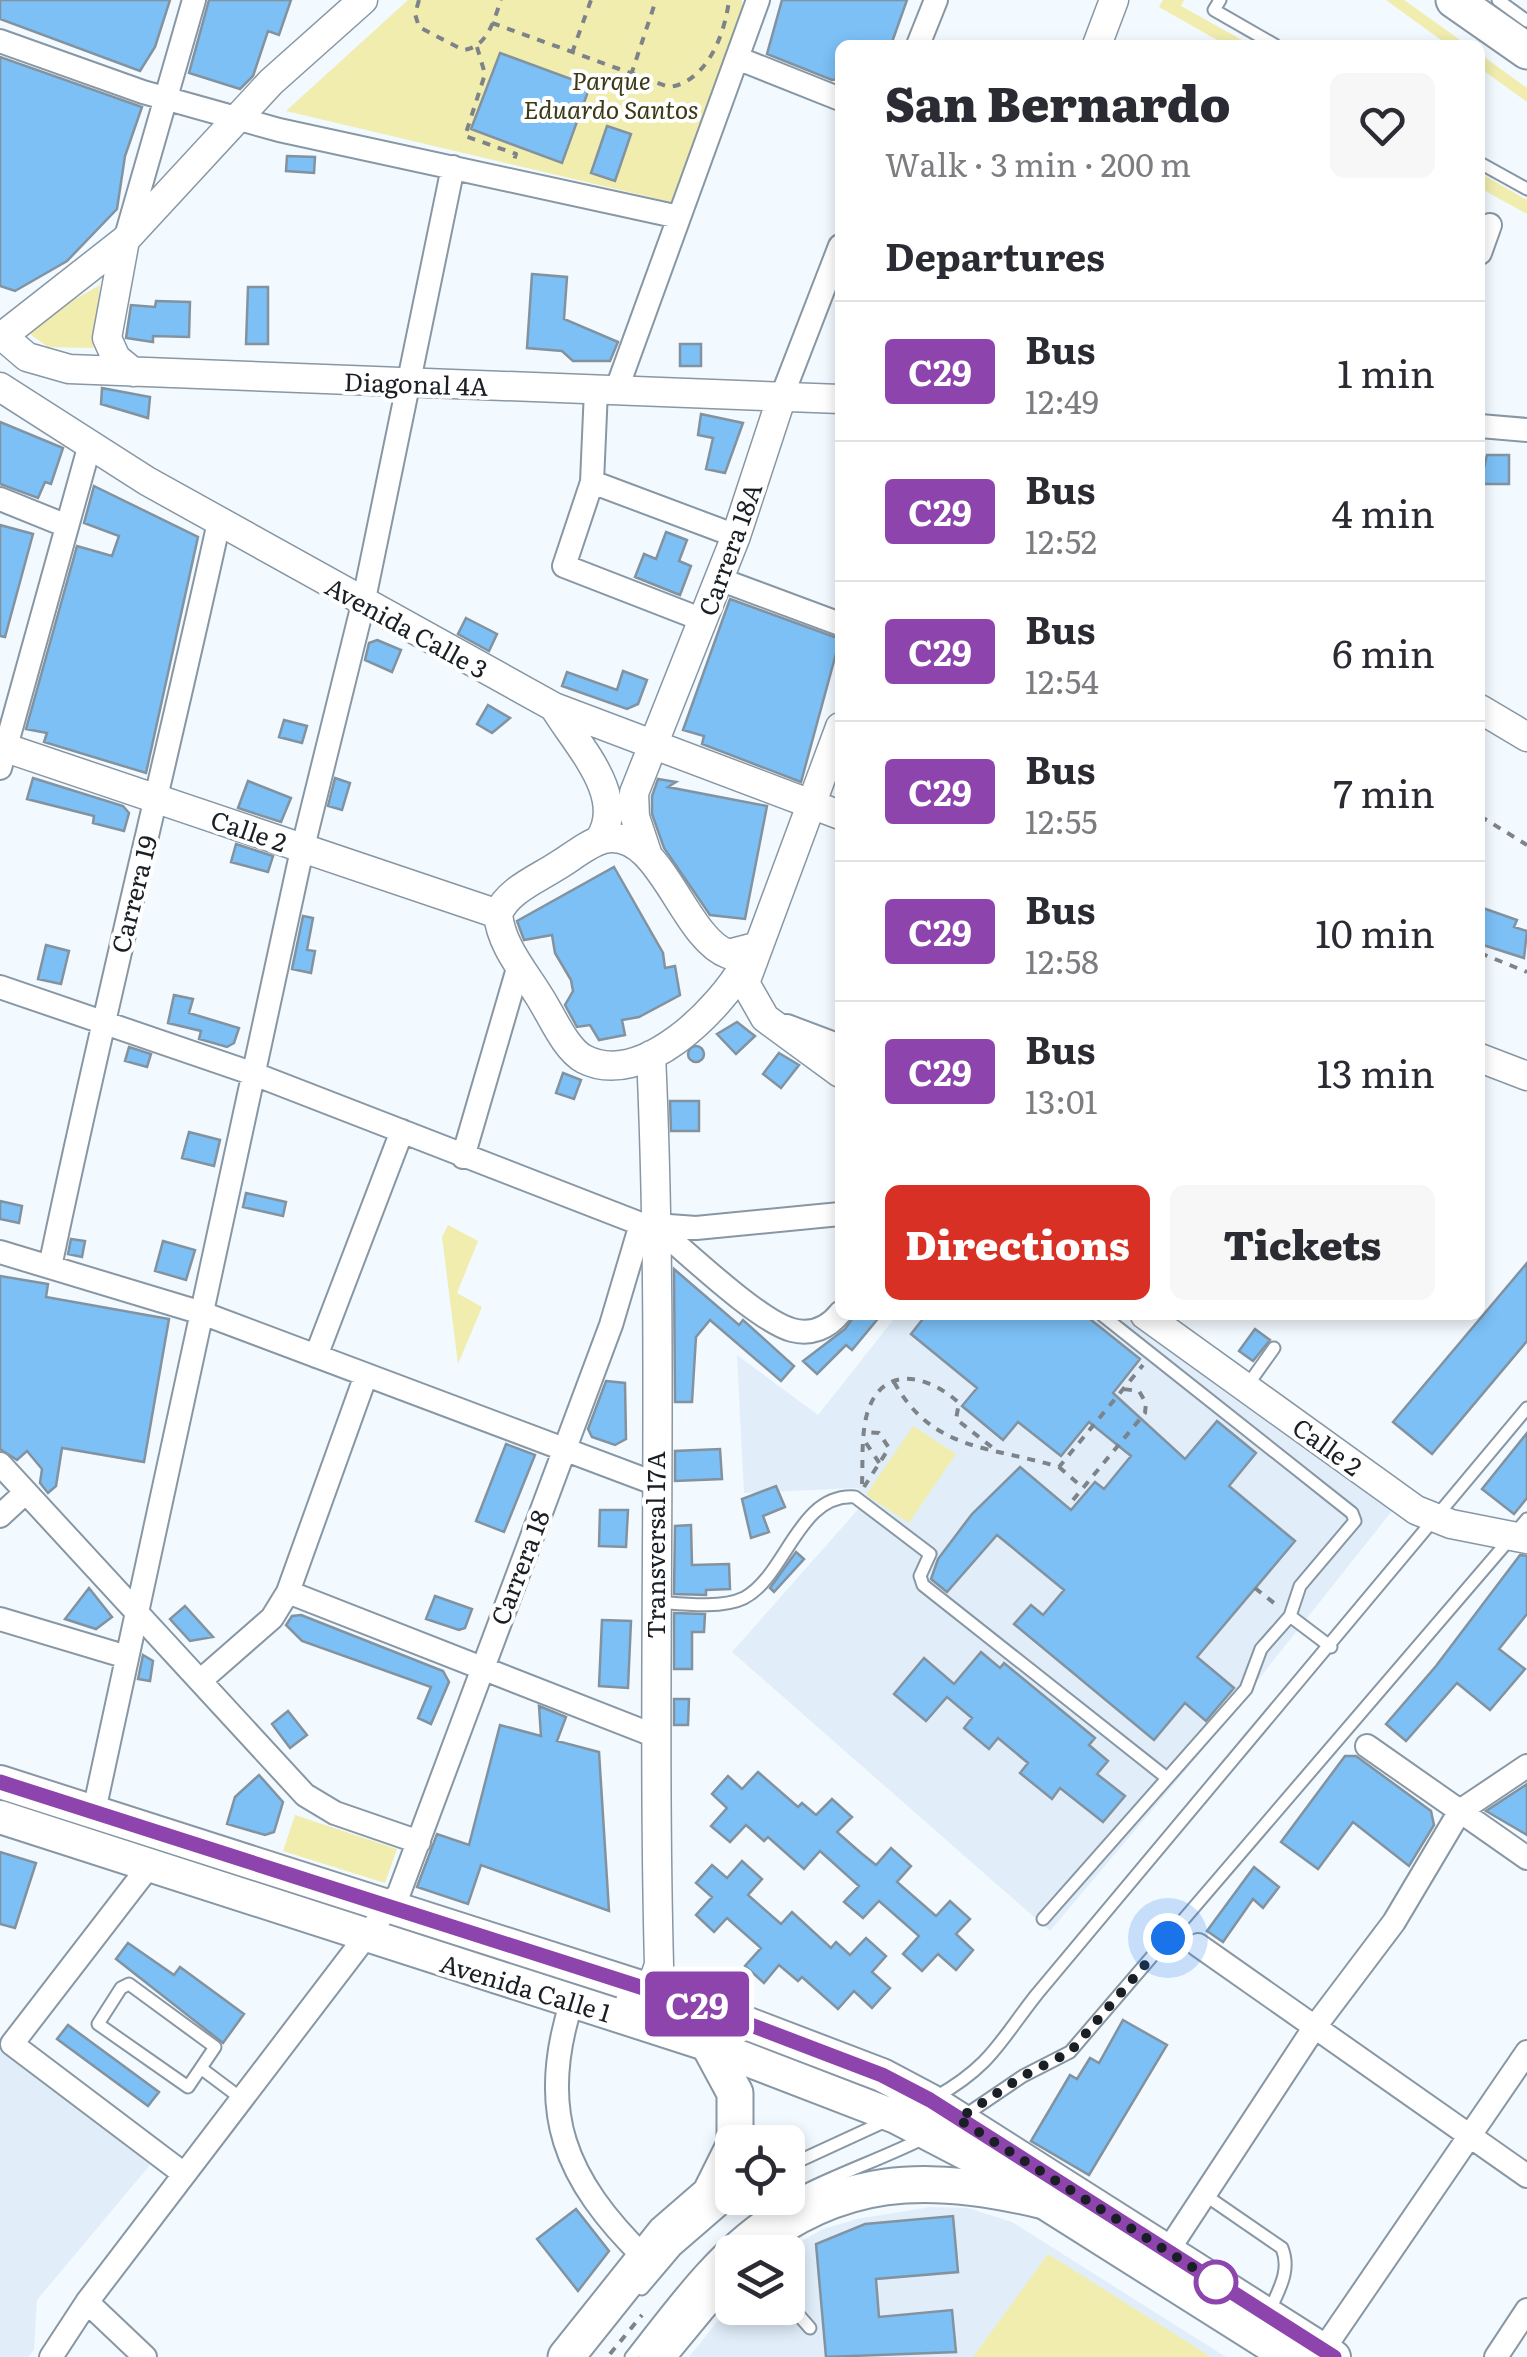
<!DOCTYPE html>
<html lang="en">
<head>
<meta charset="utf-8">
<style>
	body { margin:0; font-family:Literata,serif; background:#f7f7f7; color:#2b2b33; height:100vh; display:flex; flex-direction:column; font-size:38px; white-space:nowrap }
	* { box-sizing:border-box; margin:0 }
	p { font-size:32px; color:#7c7c81 }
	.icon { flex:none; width:55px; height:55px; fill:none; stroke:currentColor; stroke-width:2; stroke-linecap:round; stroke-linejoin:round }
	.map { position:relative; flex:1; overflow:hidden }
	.panel { position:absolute; left:835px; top:40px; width:650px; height:1280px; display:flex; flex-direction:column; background:#fff; border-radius:15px; box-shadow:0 5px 15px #0003 }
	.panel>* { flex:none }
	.badge { padding:0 20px; border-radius:8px; font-size:35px; line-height:65px }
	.tools { position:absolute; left:715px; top:2125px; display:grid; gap:20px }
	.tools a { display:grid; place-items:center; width:90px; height:90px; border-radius:15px; background:#fff; box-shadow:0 5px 15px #0003; font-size:50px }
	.you { position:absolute; width:50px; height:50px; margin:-25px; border:8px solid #fff; border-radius:50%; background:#1a73e8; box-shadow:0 0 0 15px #1a73e833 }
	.map>.badge { position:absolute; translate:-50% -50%; box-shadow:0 0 0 5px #fff }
	h2 { padding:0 50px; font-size:38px; line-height:90px }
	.round { display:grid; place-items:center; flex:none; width:105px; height:105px; border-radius:15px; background:#f7f7f7 }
	.overview { display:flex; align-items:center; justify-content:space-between; height:170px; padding:0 50px }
	h1 { font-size:48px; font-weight:800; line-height:75px }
	.primary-button { display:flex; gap:20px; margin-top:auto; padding:20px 50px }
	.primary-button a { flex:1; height:115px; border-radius:15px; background:#d93025; color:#fff; font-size:40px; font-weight:800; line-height:115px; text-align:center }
	.primary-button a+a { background:#f7f7f7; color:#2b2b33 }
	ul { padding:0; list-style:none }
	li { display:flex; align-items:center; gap:30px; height:140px; padding:0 50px; border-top:2px solid #e1e1e2 }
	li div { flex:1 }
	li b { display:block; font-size:38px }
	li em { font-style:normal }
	li .badge { min-width:110px; font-weight:700; text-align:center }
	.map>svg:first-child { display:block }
	.built { fill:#e1eefa }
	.green { fill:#f0edaf }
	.building { fill:#7cc0f6; stroke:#83929f; stroke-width:2.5 }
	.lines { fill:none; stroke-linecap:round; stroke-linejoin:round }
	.service-casing { stroke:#8897a4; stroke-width:15 }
	.minor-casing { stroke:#8897a4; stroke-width:26 }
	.tertiary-casing { stroke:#8897a4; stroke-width:31 }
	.secondary-casing { stroke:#8897a4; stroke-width:36 }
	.primary-casing { stroke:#8897a4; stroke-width:39 }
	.path { stroke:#7d8388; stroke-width:4; stroke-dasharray:8 8; stroke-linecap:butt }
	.service { stroke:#fff; stroke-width:11 }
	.minor { stroke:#fff; stroke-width:22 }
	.tertiary { stroke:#fff; stroke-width:28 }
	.secondary { stroke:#fff; stroke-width:32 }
	.primary { stroke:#fff; stroke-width:35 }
	.line-casing { stroke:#fff; stroke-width:22 }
	.line { stroke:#8e44ad; stroke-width:15 }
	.walk { stroke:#191f24; stroke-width:10; stroke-dasharray:0 18 }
	.stop-dot { fill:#fff; stroke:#8e44ad; stroke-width:5 }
	.labels { text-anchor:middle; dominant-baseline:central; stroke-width:8; stroke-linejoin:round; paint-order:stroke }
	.park-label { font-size:25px; font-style:italic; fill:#3c3a16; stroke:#fff }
	.street-label { font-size:25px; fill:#191f24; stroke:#fff }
</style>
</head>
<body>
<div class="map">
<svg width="1527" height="2357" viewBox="0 0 1527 2357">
	<rect width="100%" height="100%" fill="#f2f9ff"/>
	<path class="built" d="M897,1315H1133L1392,1511L1196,1758L1050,1931L732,1652L869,1497L857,1488L744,1493L737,1355L818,1415Z
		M0,2048L150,2165L37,2300L34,2350L28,2357H0Z
		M930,2207L968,2208L1012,2222L1226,2357H689L732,2303V2308H788L784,2252L798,2243L823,2229L857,2219Z"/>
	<path class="green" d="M408,0H742V11L671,202L286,111Z
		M1163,0H1184L1181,6L1251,45H1226L1159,7Z
		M1386,0H1404L1467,45H1448Z
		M1480,54L1527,88V102L1480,68Z
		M1480,173L1527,200V214L1480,188Z
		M100,285L93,348L48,347L30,334L58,309Z
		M448,1225L478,1241L457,1293L482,1307L458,1364L442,1237Z
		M913,1426L956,1454L909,1523L866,1495Z
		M295,1815L397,1849L385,1883L283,1851Z
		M1048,2254L1211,2357H973Z"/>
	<path class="building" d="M0,0H170L155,47L140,71L0,19Z
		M209,0H291L279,35L268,31L253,76L240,89L189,73Z
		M782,0H907L891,45H840V79L832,80L767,54Z
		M500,53L590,86L562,163L471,129Z
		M0,57L142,107L125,156L117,209L67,261L15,291L0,286Z
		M607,126L631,134L615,181L591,173Z
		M287,156L315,157L314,173L286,171Z
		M532,274L567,277L564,319L618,342L610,361H573L562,351L527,348Z
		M248,287H268V344H246Z
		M156,301L190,302L189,337L153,336V342L126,338L131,305L155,307Z
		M680,344H701V366H680Z
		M102,388L150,397L148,418L101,404Z
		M701,414L743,423L725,473L706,469L713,438L698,435Z
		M0,422L63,448L51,484L45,482L38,498L0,484Z
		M1487,455H1509V484H1480Z
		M94,486L198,537L146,773L44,742L47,733L26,729L77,546L112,556L119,536L84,523Z
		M0,525L33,534L5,637L0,636Z
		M666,532L687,540L679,561L691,566L680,595L635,577L644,554L656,559Z
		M730,599L840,639L801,782L702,744L704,736L683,730Z
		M466,618L497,634L489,651L458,634Z
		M377,640L401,650L392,672L365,660L369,643Z
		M623,671L647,680L638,704L627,709L562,686L567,672L617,690Z
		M488,705L510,718L492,733L477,724Z
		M284,720L307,726L302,743L279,737Z
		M33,778L123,806L129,813L124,831L93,823L94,816L27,799Z
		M335,778L350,783L342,810L328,806Z
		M658,779L676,782L668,787L767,806L745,919L710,915L664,848L652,814V796Z
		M248,781L291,798L281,822L238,808Z
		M236,844L273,856L268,872L231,862Z
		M614,867L663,953L665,968L675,966L680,995L639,1017L622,1020L625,1035L599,1040L590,1025L577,1027L565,1005L573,991L571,980L555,953L552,935L524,940L517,921Z
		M1480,907L1517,920L1514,927L1527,931L1524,958L1480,944Z
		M303,916L313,918L307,950L315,951L311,973L292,969Z
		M46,945L69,951L61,984L38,979Z
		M174,995L193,999L189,1013L239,1028L234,1043L227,1047L199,1039L201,1031L168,1023Z
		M737,1022L755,1036L736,1054L717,1034Z
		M688 1054a8 8 0 1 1 16 0a8 8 0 1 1-16 0Z
		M129,1047L151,1054L147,1067L125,1061Z
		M779,1053L799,1065L781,1088L763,1074Z
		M563,1073L581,1080L574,1099L556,1093Z
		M670,1101H699V1131H671Z
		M189,1132L220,1140L214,1166L182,1158Z
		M246,1193L286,1202L283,1216L243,1207Z
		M0,1201L22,1206L19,1223L0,1219Z
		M71,1239L85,1241L82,1257L68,1254Z
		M163,1241L195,1250L186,1280L155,1271Z
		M1527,1263V1341L1432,1454L1393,1422Z
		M674,1269L739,1325L743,1320L794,1366L781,1381L710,1320L696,1337L692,1402H675Z
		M0,1276L48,1284L46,1297L169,1319L144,1462L62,1448L56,1486L48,1493L40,1483L42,1469L27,1451L17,1460L0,1449Z
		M855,1315H881L852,1350L846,1345L817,1374L803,1361L845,1329Z
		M926,1315H1085L1140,1359L1113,1393L1185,1459L1217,1421L1256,1453L1229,1486L1295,1541L1197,1657L1234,1688L1206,1721L1185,1703L1154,1740L1014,1624L1031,1605L1043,1615L1064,1590L997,1535L947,1592L931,1579L938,1559L972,1514L1020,1467L1071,1510L1095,1482L1104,1489L1131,1456L1089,1422L1061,1456L1018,1422L1003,1440L962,1406L977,1388L911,1334Z
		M1255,1329L1270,1340L1253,1361L1239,1351Z
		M606,1381L625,1383L626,1439L615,1445L592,1437L588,1429Z
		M1527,1433V1498L1514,1514L1482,1489Z
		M506,1444L535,1455L504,1532L476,1521Z
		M720,1449L722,1479L675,1481V1451Z
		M776,1486L785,1507L763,1516L769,1532L751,1538L742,1499Z
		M600,1510H628L626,1547L599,1546Z
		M691,1525L692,1565L729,1564L730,1589L706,1590V1595L674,1594L675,1526Z
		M796,1552L804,1559L774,1592L770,1588Z
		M1520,1555L1527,1556V1614L1499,1649L1525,1669L1490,1710L1457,1683L1406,1741L1386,1724L1436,1666Z
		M89,1588L112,1617L96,1629L65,1619Z
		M435,1596L472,1609L465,1628L459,1630L426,1619Z
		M185,1606L213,1637L190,1641L170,1619Z
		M674,1613L705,1614L704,1632H692V1669H674Z
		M301,1615L443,1671L449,1682L431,1724L418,1718L431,1687L302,1641L286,1625L292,1616Z
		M602,1620L631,1621L628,1688L599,1686Z
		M981,1652L1000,1668L1004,1663L1095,1738L1089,1745L1108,1761L1097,1774L1125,1796L1103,1822L1060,1788L1052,1799L1020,1773L1028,1763L998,1738L989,1749L964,1728L972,1718L947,1697L926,1721L894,1694L924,1658L954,1684Z
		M143,1655L153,1661L150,1681L138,1679Z
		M674,1699H689L688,1725H674Z
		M539,1706L566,1717L557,1741L599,1752L609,1911L481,1865L468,1904L417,1887L437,1834L469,1845L500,1725L541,1736Z
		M288,1711L307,1735L290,1748L272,1724Z
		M1345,1756H1356L1431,1811L1434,1825L1409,1866L1353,1822L1318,1869L1281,1842Z
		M758,1772L798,1807L802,1803L816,1815L832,1799L852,1817L837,1832L861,1853L876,1865L891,1848L911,1866L897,1882L936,1916L950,1901L970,1919L956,1934L973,1950L956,1970L938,1954L922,1971L903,1954L919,1936L879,1901L863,1918L844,1902L859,1886L820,1851L804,1869L768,1837L764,1841L746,1825L730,1842L711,1826L727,1808L712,1794L728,1776L742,1789Z
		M259,1775L283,1802L274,1832L265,1835L227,1824L235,1797Z
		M1527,1784V1835L1486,1811Z
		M0,1852L36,1863L15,1928L0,1924Z
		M742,1861L762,1879L748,1895L781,1924L792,1912L831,1948L836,1942L850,1955L866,1938L886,1956L872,1972L890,1988L872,2008L854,1991L838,2009L802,1977L798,1981L779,1965L764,1983L745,1966L761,1948L727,1918L714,1932L696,1915L712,1897L696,1883L712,1865L727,1878Z
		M1254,1867L1279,1887L1263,1908L1253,1899L1223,1942L1207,1931Z
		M128,1943L174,1975L180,1967L244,2014L223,2043L116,1959Z
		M1123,2020L1167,2045L1089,2175L1031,2141L1070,2075L1077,2079L1090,2058L1099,2063Z
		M68,2025L159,2092L148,2106L57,2039Z
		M576,2209L609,2251L578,2291L537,2239Z
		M953,2216L958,2272L876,2279L879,2317L952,2310L956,2352L826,2357L816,2244L865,2224Z"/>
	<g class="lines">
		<defs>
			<path id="service" d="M1220,0L1214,10L1275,45
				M1498,0L1527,21
				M1480,163L1527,189
				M1247,1386L1274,1348
				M658,1602C683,1604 721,1609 744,1598C787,1575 798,1493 855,1497L930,1554L920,1576L923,1585L1167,1778
				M1290,1616L1331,1647
				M1043,1919L1246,1689L1261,1649L1290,1616L1300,1586L1355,1521L1352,1513L1102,1315
				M129,1984L215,2047L188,2087L98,2024L121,1988Z
				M202,2069L242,2099
				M936,2097C992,2065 999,2042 1037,1994L1527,1408
				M964,2116L1023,2076L1070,2052L1527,1519
				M788,2166L888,2120
				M1205,2195L1282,2248C1291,2271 1279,2289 1270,2310
				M642,2289L676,2249L735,2198
				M788,2303L810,2328
				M631,2357C671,2306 712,2248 767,2212C815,2181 874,2163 926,2137"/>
			<path id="minor" d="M0,41L143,92L279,130L679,217
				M918,45L936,0
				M737,58L840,99
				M125,240L194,0
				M1480,253L1490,225
				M596,390L592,482L564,566L703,620
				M616,391L758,0
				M782,396L840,246
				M1480,426L1527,430
				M592,482L736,536
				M0,499L67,526
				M719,579L840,624
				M0,768L90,444
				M0,987L257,1075L641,1224L696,1228L840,1214
				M787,1026L840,1046
				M463,1157L519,965
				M656,1227C687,1252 758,1321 792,1330C811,1335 828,1328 840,1313
				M0,1252L202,1313L654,1483
				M50,1267C102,1017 164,771 219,522
				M316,1356L402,1131
				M0,1464L305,1795L335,1813L419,1842
				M0,1516L26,1492
				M288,1592L653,1735
				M0,1619L127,1657
				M200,1681L272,1618L288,1592L366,1375
				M1367,1746L1527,1858
				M94,1811L300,859L363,604L453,167
				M150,1865L12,2044L184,2174
				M1198,1945L1527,2176
				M572,2001C536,2111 565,2180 645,2258
				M1161,2261L1314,2028L1394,1922L1460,1811L1527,1766
				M87,2302L145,2357
				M1323,2350L1527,2052
				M51,2357L87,2302L399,1893L611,1325L641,1224
				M1496,2357L1527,2310"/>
			<path id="tertiary" d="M1097,45L1114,0
				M125,240L107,338L116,358L133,372
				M0,334L27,357L69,369L840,399
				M0,338L125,240L271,82L363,0
				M0,387L147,481L554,707L840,815
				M554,707C576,744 629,797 599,840
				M1480,709L1527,737
				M840,727L745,983L765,1018L840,1073
				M0,746L498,914
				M647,853L635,817L634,793L736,536L782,396
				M498,914C501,945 523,970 539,996C551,1014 565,1049 584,1059C642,1089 720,1009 745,964
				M498,914C507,891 537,879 557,866C571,858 588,843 604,839C660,826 682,937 728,954L755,947
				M1480,1058L1527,1076
				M1145,1315L1416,1510L1451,1524L1527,1539
				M630,2002L653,1982L659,1965C651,1662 665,1358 651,1055"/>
			<path id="secondary" d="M0,1782L709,2009L882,2075L931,2101L1334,2357
				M0,1817L709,2045L896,2117L969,2155L1289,2357"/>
			<path id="primary" d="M1454,0L1527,51
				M709,2045L735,2093V2142
				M745,2252C838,2175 928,2173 1040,2200
				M566,2357L665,2233L710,2194L732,2150
				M656,2357L732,2265"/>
		</defs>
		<use href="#service" class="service-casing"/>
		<use href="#minor" class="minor-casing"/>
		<use href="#tertiary" class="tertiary-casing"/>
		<use href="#secondary" class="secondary-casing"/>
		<use href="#primary" class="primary-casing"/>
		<path class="path" d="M419,0L415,14L419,27L463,50C487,48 494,20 501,0
			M492,23L669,87C707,82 725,34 729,0
			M477,47L485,74L465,136L516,154L514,160
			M572,53L591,0
			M631,75L656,0
			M1480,816L1527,845
			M1480,953L1527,972
			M894,1382C933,1452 991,1446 1059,1467L1143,1365
			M866,1443L880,1464
			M1059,1467L1082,1487
			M862,1484C863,1462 861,1436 867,1414C882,1362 930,1376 959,1403L956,1419L993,1448
			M864,1487L889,1448L879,1433L865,1432
			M1073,1500L1145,1413L1146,1403L1139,1391L1123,1389
			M1255,1588L1279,1607
			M610,2354L642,2315"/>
		<use href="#service" class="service"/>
		<use href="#minor" class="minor"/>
		<use href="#tertiary" class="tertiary"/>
		<use href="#secondary" class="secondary"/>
		<use href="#primary" class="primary"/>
	</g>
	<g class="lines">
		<defs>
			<path id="line" d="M0,1782L709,2009L882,2075L930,2100L1334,2357"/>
		</defs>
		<use href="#line" class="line-casing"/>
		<use href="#line" class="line"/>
		<path class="walk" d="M1168,1938L1070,2052L1023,2076L958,2119L1216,2282"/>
	</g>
	<circle class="stop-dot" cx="1216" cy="2282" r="20"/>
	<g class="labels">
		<g class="park-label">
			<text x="611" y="79">Parque<tspan x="611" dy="29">Eduardo Santos</tspan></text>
		</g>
		<g class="street-label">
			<text transform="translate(416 383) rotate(2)">Diagonal 4A</text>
			<text transform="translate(729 549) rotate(-70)">Carrera 18A</text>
			<text transform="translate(407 627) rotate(29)">Avenida Calle 3</text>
			<text transform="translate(249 830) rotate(19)">Calle 2</text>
			<text transform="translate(133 894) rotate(-76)">Carrera 19</text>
			<text transform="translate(1328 1446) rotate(36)">Calle 2</text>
			<text transform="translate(654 1545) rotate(-90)">Transversal 17A</text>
			<text transform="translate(519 1567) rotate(-69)">Carrera 18</text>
			<text transform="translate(526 1987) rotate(17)">Avenida Calle 1</text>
		</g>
	</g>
</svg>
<div class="tools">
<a><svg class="icon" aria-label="locate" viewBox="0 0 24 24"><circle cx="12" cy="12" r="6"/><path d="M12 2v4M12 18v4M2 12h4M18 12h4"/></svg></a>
<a><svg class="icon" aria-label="layers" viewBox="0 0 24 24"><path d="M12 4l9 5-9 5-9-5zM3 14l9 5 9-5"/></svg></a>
</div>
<div class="you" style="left:1168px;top:1938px"></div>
<b class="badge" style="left:697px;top:2004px;background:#8e44ad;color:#fff">C29</b>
<section class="panel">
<div class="overview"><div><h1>San Bernardo</h1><p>Walk · 3 min · 200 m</p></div><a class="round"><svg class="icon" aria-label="heart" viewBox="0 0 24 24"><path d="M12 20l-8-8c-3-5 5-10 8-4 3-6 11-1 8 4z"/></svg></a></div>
<h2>Departures</h2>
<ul>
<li><span class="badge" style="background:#8e44ad;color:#fff">C29</span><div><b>Bus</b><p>12:49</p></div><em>1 min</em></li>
<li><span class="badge" style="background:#8e44ad;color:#fff">C29</span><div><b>Bus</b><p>12:52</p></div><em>4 min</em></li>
<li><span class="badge" style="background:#8e44ad;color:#fff">C29</span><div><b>Bus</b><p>12:54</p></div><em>6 min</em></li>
<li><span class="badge" style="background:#8e44ad;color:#fff">C29</span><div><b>Bus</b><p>12:55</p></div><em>7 min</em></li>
<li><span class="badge" style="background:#8e44ad;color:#fff">C29</span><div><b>Bus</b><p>12:58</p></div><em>10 min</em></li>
<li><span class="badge" style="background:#8e44ad;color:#fff">C29</span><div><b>Bus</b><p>13:01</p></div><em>13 min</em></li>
</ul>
<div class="primary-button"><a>Directions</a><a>Tickets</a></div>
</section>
</div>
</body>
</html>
